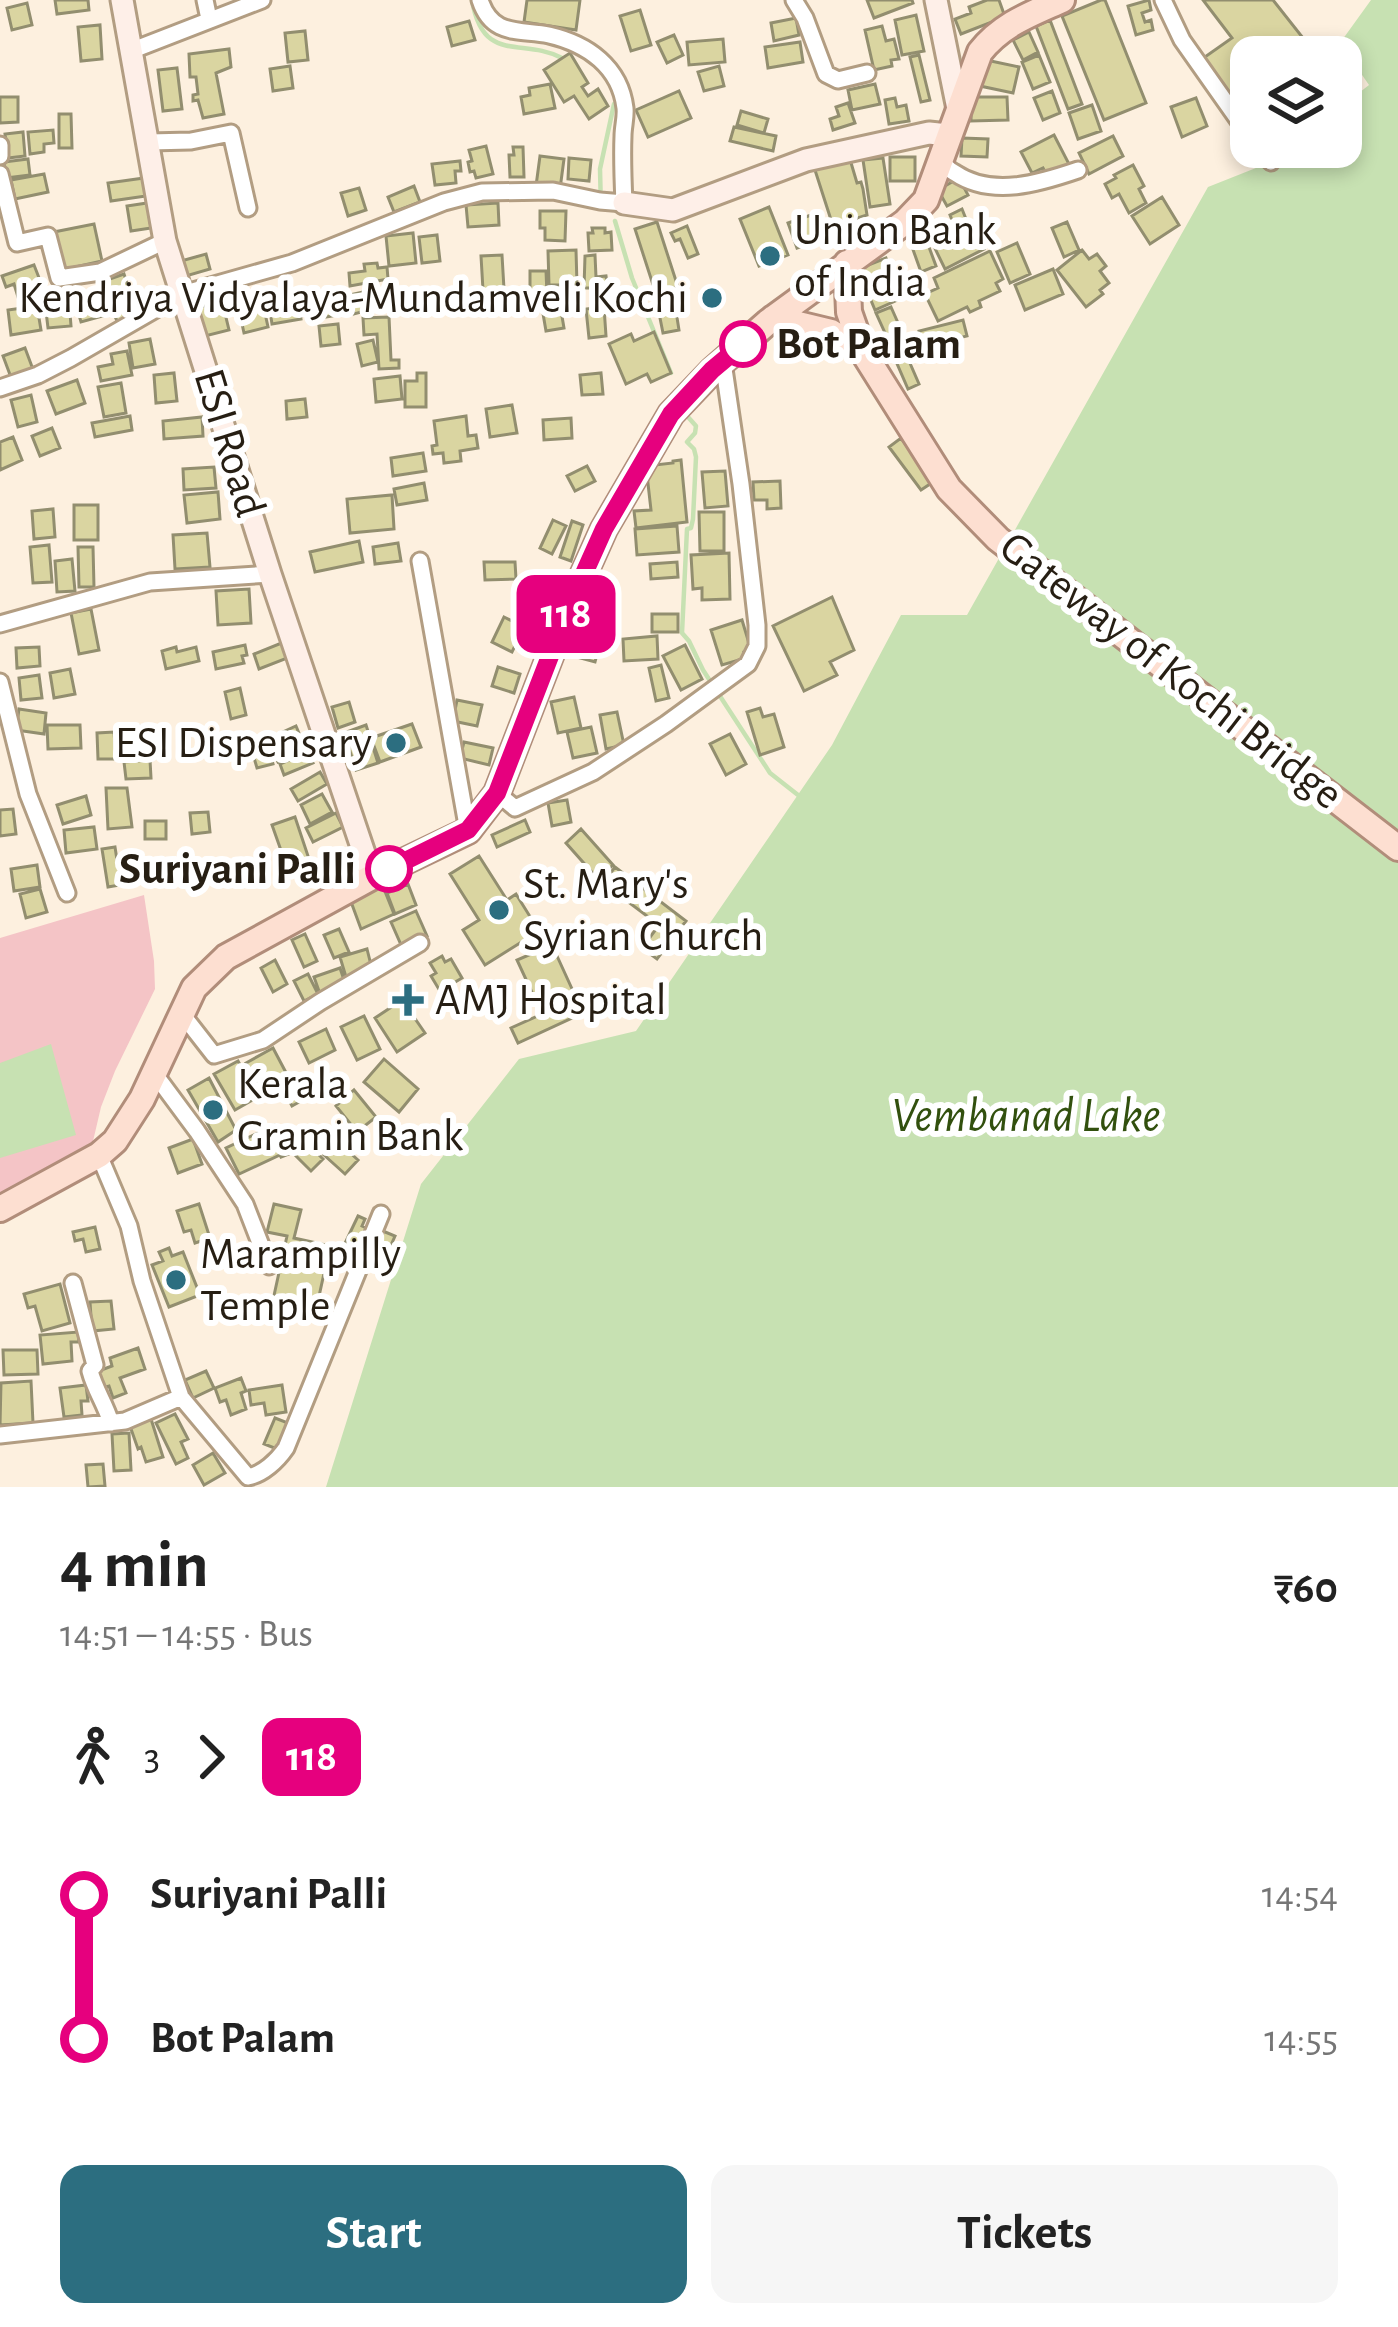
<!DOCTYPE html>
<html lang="en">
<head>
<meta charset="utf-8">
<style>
	body { margin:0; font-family:"Alegreya Sans",sans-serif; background:#f6f6f6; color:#222; height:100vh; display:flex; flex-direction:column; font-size:45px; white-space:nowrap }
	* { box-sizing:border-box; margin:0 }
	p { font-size:39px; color:#767676 }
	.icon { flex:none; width:66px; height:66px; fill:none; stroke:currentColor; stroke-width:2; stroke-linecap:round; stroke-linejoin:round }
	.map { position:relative; height:1487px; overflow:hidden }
	.sheet { display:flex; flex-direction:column; background:#fff; flex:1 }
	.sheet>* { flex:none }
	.badge { padding:0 24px; border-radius:18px; font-size:42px; line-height:78px }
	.buttons { position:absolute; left:1230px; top:36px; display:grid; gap:24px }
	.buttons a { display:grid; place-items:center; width:132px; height:132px; border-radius:24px; background:#fff; box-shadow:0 6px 18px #0003; font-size:60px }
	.map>.badge { position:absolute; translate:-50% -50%; box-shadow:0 0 0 6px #fff }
	.legs { display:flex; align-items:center; gap:18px; height:132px; padding:0 60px; font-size:39px }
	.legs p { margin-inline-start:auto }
	.head { display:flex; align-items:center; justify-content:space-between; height:204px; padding:0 60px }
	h1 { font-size:66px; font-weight:600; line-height:90px }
	.action { display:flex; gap:24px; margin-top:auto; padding:24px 60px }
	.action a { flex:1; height:138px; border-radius:24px; background:#2c6e80; color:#fff; font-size:48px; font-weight:600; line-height:138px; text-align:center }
	.action a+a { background:#f6f6f6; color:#222 }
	ul { padding:0 60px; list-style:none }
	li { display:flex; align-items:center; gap:42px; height:144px; font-size:45px }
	li i { display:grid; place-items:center; width:18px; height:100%; margin:0 15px; background:currentColor }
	li i::after { content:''; width:30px; height:30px; margin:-15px; border:9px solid; border-radius:50%; background:#fff }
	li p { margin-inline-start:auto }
	li:first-child i { background:linear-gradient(#0000 50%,currentColor 0) }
	li:last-child i { background:linear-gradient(currentColor 50%,#0000 0) }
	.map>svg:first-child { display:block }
	.green { fill:#f4c4c6 }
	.water { fill:#c7e1b2 }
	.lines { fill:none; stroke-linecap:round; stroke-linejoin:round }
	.stream { stroke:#c7e1b2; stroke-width:4.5 }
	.building { fill:#dad5a1; stroke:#928e6f; stroke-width:3 }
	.street-casing { stroke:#b29d82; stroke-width:21 }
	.secondary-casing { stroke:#b29d82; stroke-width:27 }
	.primary-casing { stroke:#b18d7a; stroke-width:30 }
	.street { stroke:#fff; stroke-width:15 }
	.secondary { stroke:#feefe8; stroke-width:21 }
	.primary { stroke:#fddfd1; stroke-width:24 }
	.line-1-casing { stroke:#fff; stroke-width:27 }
	.line-1 { stroke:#e6007e; stroke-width:18 }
	.poi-dot { fill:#2c6e80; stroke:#fff; stroke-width:4.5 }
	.stop-1-dot { fill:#fff; stroke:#e6007e; stroke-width:6 }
	.labels { text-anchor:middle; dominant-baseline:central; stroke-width:12; stroke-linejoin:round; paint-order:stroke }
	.poi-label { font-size:45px; fill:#261e13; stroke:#fff; text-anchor:start }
	.stop-label { font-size:45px; font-weight:bold; fill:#261e13; stroke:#fff; text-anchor:start }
	.street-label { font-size:45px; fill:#261e13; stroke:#fff }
	.water-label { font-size:48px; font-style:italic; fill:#32500e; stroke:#fff }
</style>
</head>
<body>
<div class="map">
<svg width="1398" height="1487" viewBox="0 0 1398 1487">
	<rect width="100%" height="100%" fill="#fdf0df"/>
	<path class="green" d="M144,895L154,961L155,989L115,1071L101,1107L90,1154L0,1203V938Z"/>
	<path class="water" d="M1371,0H1398V1487H326L421,1184L519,1059L636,1031L832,745L901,615H967L1208,187L1271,162L1291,147H1341V107L1369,85L1340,43Z
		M51,1044L76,1135L0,1158V1063Z"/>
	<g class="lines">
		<path class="stream" d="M472,0C483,65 522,37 562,58
			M601,209L600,169L614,104
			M615,221L632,278L671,373
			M688,417L696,426L695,433L687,442L694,449L696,457L693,519L691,528L687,529L682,633L689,641L703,670L770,773L798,795"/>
	</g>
	<path class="building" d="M55,0H88L89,10L57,14Z
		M527,0H580L576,30L524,22Z
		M867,0H912L913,3L874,18Z
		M987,0H999L1005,17L961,34L955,19L971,13L969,7Z
		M1101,0H1105L1146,103L1104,120L1062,16Z
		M1149,0L1151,10L1142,13L1145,22L1151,20L1153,30L1136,35L1128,6Z
		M1203,0H1273L1318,57H1251V121L1202,59L1232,38Z
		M27,3L32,25L12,30L7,8Z
		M640,10L651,45L631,51L620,16Z
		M916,15L924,51L902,55L895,20Z
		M796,18L799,35L774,41L771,23Z
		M1050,20L1082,104L1068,109L1036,26Z
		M469,21L475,40L452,46L447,27Z
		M100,25L102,59L81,61L78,27Z
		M882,26L886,41L894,39L899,59L891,60L892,66L874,70L865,30Z
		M305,31L308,60L288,62L285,33Z
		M1029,32L1038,52L1023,60L1013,40Z
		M674,35L683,55L667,63L657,42Z
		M723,39L725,62L689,65L687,42Z
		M800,42L803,62L768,68L765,47Z
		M229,49L231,67L216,73L224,114L203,118L198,100L193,101V95L198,94L196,77H190L189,54Z
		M570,53L588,83L582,87L588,96L598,89L608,106L589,119L574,96L564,102L544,70Z
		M919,55L930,100L921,102L910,57Z
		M1039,55L1050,82L1033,89L1022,62Z
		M986,60L1019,67L1013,93L980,86Z
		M290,66L293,88L273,91L270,69Z
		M719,66L724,86L704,91L698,72Z
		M177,68L182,109L163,111L158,70Z
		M550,84L555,108L524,114L521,97L530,95L529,88Z
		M875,84L880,104L852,110L848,90Z
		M679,91L691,118L648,137L636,110Z
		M1052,91L1060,113L1043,120L1034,98Z
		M0,97H18V122L0,123Z
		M971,97H1007L1008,120L971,121Z
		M895,98L897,107L906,105L909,121L889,124L885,100Z
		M1196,98L1207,126L1182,137L1171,107Z
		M848,103L855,123L833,130L830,119L839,116L836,107Z
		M1092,105L1101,131L1078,139L1069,113Z
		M741,111L768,119L764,133L737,125Z
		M59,114H71L72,148H59Z
		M734,127L776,136L773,151L730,141Z
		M53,130L54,143L44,144V152L30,154L28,132Z
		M23,132L25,156L8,158L5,134Z
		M1054,135L1070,166L1048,177L1043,168L1032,173L1021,152Z
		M1113,136L1123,156L1089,174L1079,153Z
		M962,138L988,139L987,157L961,156Z
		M486,146L493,174L476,178L474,171L470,172L468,162L472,161L469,150Z
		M513,147H523L524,177H510L509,155H514Z
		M540,156L564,159L560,189L536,186Z
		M849,156L857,183L861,182L863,189L867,215L833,226L814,167Z
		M890,157H915V181H890Z
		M569,158L591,160L589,181L568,179Z
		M883,158L890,204L870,207L863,160Z
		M28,159L30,175L6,178L4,162Z
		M460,161L461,171H455L456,183L435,185L432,164Z
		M1133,165L1144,186L1139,189L1146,203L1129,213L1119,194L1112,198L1105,184L1116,178L1114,175Z
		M44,174L48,192L15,199L11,180Z
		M144,178L146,196L111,201L108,183Z
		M959,178L968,195L947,206L938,190Z
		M414,186L420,202L394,212L388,197Z
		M359,188L366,210L348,216L341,193Z
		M1162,197L1179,225L1150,244L1132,216Z
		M147,203L151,228L131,231L127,206Z
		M498,203L499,225L468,227L466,205Z
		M769,207L788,255L759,266L740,219Z
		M962,209L966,219L958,223L960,228L963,226L969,238L976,234L984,249L945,269L926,230L940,223L944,231L954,225L950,215Z
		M540,211H566L565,241L545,240V228H540Z
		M820,212L828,237L797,248L788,223Z
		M657,222L678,287L656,294L635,229Z
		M1067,222L1079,250L1064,257L1052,228Z
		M94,224L102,261L62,270L54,232Z
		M687,226L698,254L688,258L680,239L675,241L671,233Z
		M592,228H605V233L611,232L612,250L589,251L588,233H593Z
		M413,233L416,263L389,266L386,236Z
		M437,235L440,261L422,263L419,237Z
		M926,239L936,266L921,272L911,244Z
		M1017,243L1030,274L1010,283L997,252Z
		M576,250L577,285H549L548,251Z
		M1082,250L1089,259L1097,254L1106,266L1100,271L1109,283L1100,290L1103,294L1086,307L1057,270Z
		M990,251L1003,279L996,283L1000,291L979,301L981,307L970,312L967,307L938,321L925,294L938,288L934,278Z
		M206,254L210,269L186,276L181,261Z
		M502,255L504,289L483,290L481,256Z
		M595,255L596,277L606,276L607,283L597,284V288H584L585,256Z
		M886,258L902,298L875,310L858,269Z
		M377,263L378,268L387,267L388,279L350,286L349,273L365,271L364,264Z
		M34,265L43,288L18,297L14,284L6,287L2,276Z
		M1053,269L1063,294L1025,310L1015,285Z
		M530,271H546L547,295H530Z
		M124,274L130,292L110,299L104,281Z
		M376,289L380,307L354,314L350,295Z
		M103,290L110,314L81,322L74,298Z
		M132,293L136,301L146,295L153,308L119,325L109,304Z
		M297,293L301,319L272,324L268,298Z
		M261,295L268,327L244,333L237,301Z
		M325,297L327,310H331L332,316L308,320L305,300Z
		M559,299L564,328L546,331L541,302Z
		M69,301L71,326L48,328L45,303Z
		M222,301L229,330L205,336L197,308Z
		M675,305L679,330L663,333L658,308Z
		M37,306L41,330L11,335L8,310Z
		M604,307L606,336L589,338L586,309Z
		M891,307L910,350L896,357L876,313Z
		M389,317L391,360H399V368L379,369L377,334L364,335L363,318Z
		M963,320L967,336L922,347L919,331Z
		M338,324L340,344L321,346L319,326Z
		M654,332L671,373L651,382L647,374L626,384L609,344L631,334L634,341Z
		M150,339L155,364L133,368L129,343Z
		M373,340L378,362L362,366L357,344Z
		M25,348L34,372L12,380L3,356Z
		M127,351L132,375L101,381L98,367L113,364L111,354Z
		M906,354L919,384L908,389L895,359Z
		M174,373L177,401L156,403L154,375Z
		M417,373H426V407H405V381H417Z
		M601,373L603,394L582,395L580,375Z
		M400,376L402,399L376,402L374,379Z
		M77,380L85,403L56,414L47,391Z
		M121,383L126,413L104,417L98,387Z
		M31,395L37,422L18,427L11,400Z
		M305,399L307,417L287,419L286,401Z
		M512,405L517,433L490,437L486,409Z
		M130,416L132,430L95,437L92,423Z
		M466,416L468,436L476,435L478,448L460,451L461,461L444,463L443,453L433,454L432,446L437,445L434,421Z
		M202,417L203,436L164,439L163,421Z
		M571,418L572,438L544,440L543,420Z
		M52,428L60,448L40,456L32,436Z
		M13,437L22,460L0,470V442Z
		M901,438L933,482L921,490L889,447Z
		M423,453L426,471L393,476L391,458Z
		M681,460L687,522L636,528L634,511L651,510L646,466L673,463V461Z
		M587,466L595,481L575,491L567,476Z
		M214,467L216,488L184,490L183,469Z
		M725,471L728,506L705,508L702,472Z
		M780,481L781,508L767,509V500H754L753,482Z
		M424,483L427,500L397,505L394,489Z
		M218,492L220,519L187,523L184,495Z
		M392,495L394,529L350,533L347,499Z
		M74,505H98V540H74Z
		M53,509L55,537L34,539L32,511Z
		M699,512H724V551H700Z
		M553,520L566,526L552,554L540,548Z
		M572,521L583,525L571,561L560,557Z
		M677,526L679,552L637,555L635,529Z
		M207,533L210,567L175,569L173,535Z
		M359,541L363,562L315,572L310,552Z
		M398,543L401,561L375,564L373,547Z
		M49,545L52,582L33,583L30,547Z
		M78,547H93L94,587H79Z
		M729,553L730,599L702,600V588L693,589L691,555Z
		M72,559L75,591L57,592L55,561Z
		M484,562H515L516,579L485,580Z
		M677,562L678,577L651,579L650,564Z
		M249,589L251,623L218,625L216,591Z
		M832,597L854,650L830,662L837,675L804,691L773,626Z
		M524,603L544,606L540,625L521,621Z
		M91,609L99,650L79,654L71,613Z
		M605,610L606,632L581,634L579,612Z
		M652,614H678V632H652Z
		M504,617L524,627L512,652L492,642Z
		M742,620L751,650L744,652L746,658L722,665L711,630Z
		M574,635L600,642L595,662L569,655Z
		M657,636L658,659L624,661L623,639Z
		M284,642L290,657L259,669L254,654Z
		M245,645L247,655L242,656L244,663L216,669L213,652Z
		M685,645L702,679L681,690L663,656Z
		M39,647L40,666L17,668L16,648Z
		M176,647L177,652L196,647L199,661L166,669L162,651Z
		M661,665L669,698L656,701L649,668Z
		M498,667L520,674L514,693L492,686Z
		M70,669L75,694L54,698L50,673Z
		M39,675L42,698L21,700L19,678Z
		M240,688L246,715L231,719L225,692Z
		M574,697L581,728L558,733L551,702Z
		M457,700L482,705L477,726L453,721Z
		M349,702L355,722L338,728L332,707Z
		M760,708L763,717L774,714L784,747L760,755L747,712Z
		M19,709L46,713L44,734L16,730Z
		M617,712L624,745L606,749L600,715Z
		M412,724L421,747L380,762L371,738Z
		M47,725H80L81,748L48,749Z
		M147,725L149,753L124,755L122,727Z
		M366,725L378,763L356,770L344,733Z
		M296,726L306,750L278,762L272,749L277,747L272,737Z
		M591,727L597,753L573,758L567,732Z
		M114,732L116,759H98L97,733Z
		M730,734L746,764L726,775L710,744Z
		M267,740L273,764L257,768L250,744Z
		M464,742L493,748L489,765L460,758Z
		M308,752L313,763L284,775L280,764Z
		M150,760L151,778L126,779L124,762Z
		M320,772L327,784L298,801L291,789Z
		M106,788H127L132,827L108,829Z
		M322,794L332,812L310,824L301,805Z
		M86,796L91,815L63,824L57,805Z
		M567,800L571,822L552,826L548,803Z
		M13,809L16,834L0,836V810Z
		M208,812L210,832L192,834L190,813Z
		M336,813L343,827L313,842L306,828Z
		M295,817L311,865L289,873L272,825Z
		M525,820L530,832L497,847L492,835Z
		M145,821H166V839H145Z
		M94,827L97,849L66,853L64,830Z
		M581,829L613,865L598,879L566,843Z
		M115,847L117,860L127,858L131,883L108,887L102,849Z
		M479,856L507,900L516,894L539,931L485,965L463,930L479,920L450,874Z
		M37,865L40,887L14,891L11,869Z
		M615,867L686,921L657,959L642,948L659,925L603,883Z
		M382,884L394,914L361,929L350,899Z
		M408,884L416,905L395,914L387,893Z
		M40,889L47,912L26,918L20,894Z
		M416,911L427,936L402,947L391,922Z
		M339,929L349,952L334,958L324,935Z
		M305,934L317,961L304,967L292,940Z
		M552,945L583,1013L518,1043L511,1028L542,1014L517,960Z
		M367,949L372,969L346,977L340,957Z
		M442,956L445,962L451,959L462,978L440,991L431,976L436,973L430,963Z
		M275,960L287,984L273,992L261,968Z
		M340,968L346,986L320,994L314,977Z
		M308,974L318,994L304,1001L294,981Z
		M402,1000L425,1033L397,1052L375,1018Z
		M364,1016L380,1049L357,1060L341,1027Z
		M326,1029L335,1050L309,1063L299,1042Z
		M273,1048L301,1101L292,1106L284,1091L266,1100L246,1063Z
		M384,1059L418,1089L399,1112L364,1082Z
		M238,1061L258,1097L235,1110L214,1074Z
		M209,1078L236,1130L218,1142L188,1090Z
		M354,1090L376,1117L357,1132L336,1106Z
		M275,1125L289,1154L281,1157L280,1155L239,1174L226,1148Z
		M193,1139L202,1164L178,1173L169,1148Z
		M337,1141L358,1160L345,1174L324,1155Z
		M306,1142L323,1159L311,1171L294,1154Z
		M199,1204L210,1238L195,1243L191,1230L184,1232L177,1211Z
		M274,1204L301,1210L294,1238L330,1246L316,1310L273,1300L287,1236L267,1232Z
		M358,1216L365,1219L362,1226L371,1230L354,1270L336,1262Z
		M95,1227L100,1249L86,1252L83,1239L75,1241L73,1232Z
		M378,1229L395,1236L384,1261L367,1254Z
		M169,1248L172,1256L183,1252L200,1295L169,1307L152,1265L163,1261L159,1252Z
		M60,1284L70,1323L42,1331L35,1306L28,1308L24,1294Z
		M111,1301L114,1329L92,1331L90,1302Z
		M78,1332L79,1342H71L72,1361L43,1364L40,1335Z
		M138,1348L145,1369L120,1378L126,1393L113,1398L109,1386L102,1388L96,1372L112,1366L110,1358Z
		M3,1350H37L38,1374L4,1375Z
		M206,1371L214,1388L193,1398L185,1380Z
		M241,1378L246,1391L241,1393L246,1409L231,1415L226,1400L220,1402L215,1388Z
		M31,1381L33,1423L0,1425L1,1383Z
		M86,1385L88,1401H81L82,1415L64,1417L60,1388Z
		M282,1385L286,1412L266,1415L264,1403L251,1405L249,1390Z
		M175,1414L188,1439L181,1442L188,1458L176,1464L156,1423Z
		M275,1418L288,1423L277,1449L264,1444Z
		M151,1419L163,1457L146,1462L141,1447L138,1449L130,1426Z
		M129,1433L131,1470L114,1471L112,1434Z
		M213,1453L225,1473L204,1485L193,1465Z
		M103,1464L105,1486L88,1487L86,1465Z"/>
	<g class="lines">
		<defs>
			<path id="street" d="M205,0L209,19
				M794,0L805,18L826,74L838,80L867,73
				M1163,0L1182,40L1251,138
				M133,50L262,0
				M149,142L191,141L231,133L248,208
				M0,145V156
				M1259,147L1271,162
				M940,161C945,165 949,170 955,173C992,198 1040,183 1078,170
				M0,174L17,243L48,236L59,278L100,272L165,241
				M0,388L38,375L71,358L182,294L292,263L444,202L482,192L553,191L600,201L624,203C623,181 622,159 623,136C623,127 626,117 625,108C620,67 588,44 549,35C519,29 492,37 480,0
				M420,561L468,831
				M0,624L150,582L270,574
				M0,682L28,794L67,893
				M497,793L515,808L593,772L666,724L748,664L757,646V625L741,484L723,362
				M182,1014L214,1055L263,1040L320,1002L420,943
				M154,1073L197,1131L245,1204L269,1266
				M73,1283L95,1365L90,1371C95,1390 105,1403 111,1423
				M181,1397L248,1477C263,1474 277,1461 286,1448L381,1214
				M0,1435L125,1421L181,1397L142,1281L129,1226L99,1155"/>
			<path id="secondary" d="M122,0L165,241L270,574L372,877
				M936,0L958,109
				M624,203L673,210L806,160L929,133L948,135"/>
			<path id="primary" d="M847,263L849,312L863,352
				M773,318L831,332L863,352L949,489L998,539L1398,848
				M0,1209L99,1155L115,1141L142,1099L194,988L226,957L372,877L468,831L497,793L569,607L604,529L671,414L712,371L768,322L905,222L926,200L980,52C1002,24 1031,14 1062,0"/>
		</defs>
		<use href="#street" class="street-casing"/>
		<use href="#secondary" class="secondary-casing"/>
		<use href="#primary" class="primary-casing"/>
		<use href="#street" class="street"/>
		<use href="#secondary" class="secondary"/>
		<use href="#primary" class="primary"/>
	</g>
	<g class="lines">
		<defs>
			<path id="line-1" d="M389,869L468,830L497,793L569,607L604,529L671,414L712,370L743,344"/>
		</defs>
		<use href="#line-1" class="line-1-casing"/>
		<use href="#line-1" class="line-1"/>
	</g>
	<g class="poi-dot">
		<circle cx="770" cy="256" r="12"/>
		<circle cx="712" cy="298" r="12"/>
		<circle cx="396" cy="743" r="12"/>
		<circle cx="499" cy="910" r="12"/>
		<path d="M402 982h12v12h12v12h-12v12h-12v-12h-12v-12h12z"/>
		<circle cx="213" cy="1110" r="12"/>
		<circle cx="176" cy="1280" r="12"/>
	</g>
	<g class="stop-1-dot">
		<circle cx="743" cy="344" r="21"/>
		<circle cx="389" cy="869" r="21"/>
	</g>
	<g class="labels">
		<g class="poi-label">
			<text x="794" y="230">Union Bank<tspan x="794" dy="52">of India</tspan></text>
			<text x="688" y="298" text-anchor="end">Kendriya Vidyalaya-Mundamveli Kochi</text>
			<text x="372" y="743" text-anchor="end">ESI Dispensary</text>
			<text x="523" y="884">St. Mary's<tspan x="523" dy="52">Syrian Church</tspan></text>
			<text x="435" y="1000">AMJ Hospital</text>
			<text x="237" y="1084">Kerala<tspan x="237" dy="52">Gramin Bank</tspan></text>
			<text x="200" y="1254">Marampilly<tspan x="200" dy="52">Temple</tspan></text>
		</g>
		<g class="stop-label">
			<text x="776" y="344">Bot Palam</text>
			<text x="356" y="869" text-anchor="end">Suriyani Palli</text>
		</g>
		<g class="street-label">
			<text transform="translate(229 443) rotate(73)">ESI Road</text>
			<text transform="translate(1171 671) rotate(38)">Gateway of Kochi Bridge</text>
		</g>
		<g class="water-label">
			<text x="1026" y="1117">Vembanad Lake</text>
		</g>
	</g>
</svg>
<div class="buttons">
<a><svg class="icon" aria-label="layers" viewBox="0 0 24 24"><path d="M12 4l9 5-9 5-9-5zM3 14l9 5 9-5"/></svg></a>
</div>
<b class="badge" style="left:566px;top:614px;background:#e6007e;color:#fff">118</b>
</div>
<section class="sheet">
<div class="head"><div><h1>4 min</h1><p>14:51 – 14:55 · Bus</p></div><b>₹60</b></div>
<div class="legs"><svg class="icon" aria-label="walk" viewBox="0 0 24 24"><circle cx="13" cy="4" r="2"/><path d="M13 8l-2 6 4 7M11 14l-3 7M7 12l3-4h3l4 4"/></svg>3<svg class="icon" aria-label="forward" viewBox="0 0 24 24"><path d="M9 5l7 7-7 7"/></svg><b class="badge" style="background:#e6007e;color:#fff">118</b></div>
<ul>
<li><i style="color:#e6007e"></i><b>Suriyani Palli</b><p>14:54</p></li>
<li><i style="color:#e6007e"></i><b>Bot Palam</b><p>14:55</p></li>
</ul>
<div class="action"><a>Start</a><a>Tickets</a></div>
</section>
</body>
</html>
